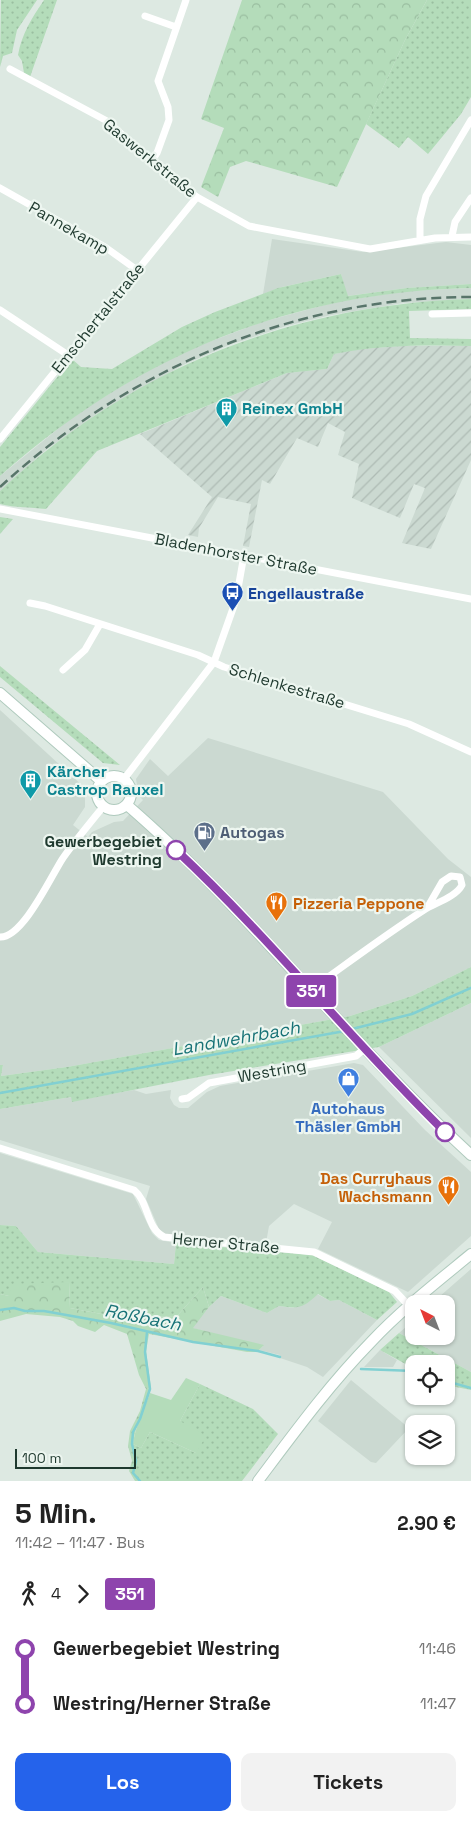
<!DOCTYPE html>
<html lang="de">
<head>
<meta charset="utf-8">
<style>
	body { margin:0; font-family:"Space Grotesk",sans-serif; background:#f2f2f2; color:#222; height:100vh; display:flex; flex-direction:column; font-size:19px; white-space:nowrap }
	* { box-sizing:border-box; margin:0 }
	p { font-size:16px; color:#767676 }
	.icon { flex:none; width:28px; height:28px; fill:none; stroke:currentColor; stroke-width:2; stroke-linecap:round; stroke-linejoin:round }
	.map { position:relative; height:1481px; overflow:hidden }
	.details { display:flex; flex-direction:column; background:#fff; flex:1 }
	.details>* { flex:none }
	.badge { padding:0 10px; border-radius:4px; font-size:18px; line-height:32px }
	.needle { width:32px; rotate:318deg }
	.fabs { position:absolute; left:405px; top:1295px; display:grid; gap:10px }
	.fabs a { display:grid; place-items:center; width:50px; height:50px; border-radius:10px; background:#fff; box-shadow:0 1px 4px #0004; font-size:25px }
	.scale { position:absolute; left:15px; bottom:12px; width:121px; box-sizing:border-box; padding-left:5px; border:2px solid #1e392e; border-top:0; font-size:14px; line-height:18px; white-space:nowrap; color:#1e392e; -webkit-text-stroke:4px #edf6f0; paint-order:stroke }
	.map>.badge { position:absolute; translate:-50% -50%; box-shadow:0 0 0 2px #fff }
	.legs { display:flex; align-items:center; gap:8px; height:55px; padding:0 15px; font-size:16px }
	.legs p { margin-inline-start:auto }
	.overview { display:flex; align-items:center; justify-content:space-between; height:85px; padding:0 15px }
	h1 { font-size:28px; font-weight:600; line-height:38px }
	.cta { display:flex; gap:10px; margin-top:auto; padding:10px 15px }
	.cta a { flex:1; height:58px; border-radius:10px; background:#2563eb; color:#fff; font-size:20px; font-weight:600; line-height:58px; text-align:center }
	.cta a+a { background:#f2f2f2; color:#222 }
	ul { padding:0 15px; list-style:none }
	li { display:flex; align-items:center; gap:18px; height:55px; font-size:19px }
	li i { display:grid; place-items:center; width:8px; height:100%; margin:0 6px; background:currentColor }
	li i::after { content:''; width:12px; height:12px; margin:-6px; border:4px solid; border-radius:50%; background:#fff }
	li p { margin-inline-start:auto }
	li:first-child i { background:linear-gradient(#0000 50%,currentColor 0) }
	li:last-child i { background:linear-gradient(currentColor 50%,#0000 0) }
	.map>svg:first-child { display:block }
	.built { fill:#cbd9d1 }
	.industrial { fill:url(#industrial-furrows) }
	.grass { fill:url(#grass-dots) }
	.forest { fill:url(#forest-crowns) }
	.pitch { fill:#b4dcba }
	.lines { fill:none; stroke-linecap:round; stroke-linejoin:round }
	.stream { stroke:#81d0d2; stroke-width:2.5 }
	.secondary-casing { stroke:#afcabd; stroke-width:12 }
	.minor { stroke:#fff; stroke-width:7 }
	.secondary { stroke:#fff; stroke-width:10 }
	.rail { stroke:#58756a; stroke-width:2.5; stroke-dasharray:10 5; stroke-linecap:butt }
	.line-1-casing { stroke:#fff; stroke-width:11 }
	.line-1 { stroke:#8e44ad; stroke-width:8 }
	.stop-1-dot { fill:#fff; stroke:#8e44ad; stroke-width:2.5 }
	.labels { text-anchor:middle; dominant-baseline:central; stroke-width:4.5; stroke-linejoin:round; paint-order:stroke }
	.street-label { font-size:16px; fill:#1e392e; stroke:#edf6f0 }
	.culture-label { font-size:16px; font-weight:bold; fill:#0d838f; stroke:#edf6f0; text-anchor:start }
	.transit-label { font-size:16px; font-weight:bold; fill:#164399; stroke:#edf6f0; text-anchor:start }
	.service-label { font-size:16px; font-weight:bold; fill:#4e5e75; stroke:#edf6f0; text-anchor:start }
	.stop-label { font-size:16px; font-weight:bold; fill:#1e392e; stroke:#edf6f0; text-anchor:end }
	.food-label { font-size:16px; font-weight:bold; fill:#c56008; stroke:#edf6f0; text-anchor:start }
	.shop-label { font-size:16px; font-weight:bold; fill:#366cbe; stroke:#edf6f0 }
	.water-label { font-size:18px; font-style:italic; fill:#177276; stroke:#edf6f0 }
</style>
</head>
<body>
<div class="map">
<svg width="471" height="1481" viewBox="0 0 471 1481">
	<defs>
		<pattern id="industrial-furrows" width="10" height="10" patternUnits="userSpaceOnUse" patternTransform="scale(1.25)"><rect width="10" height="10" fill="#cbd9d1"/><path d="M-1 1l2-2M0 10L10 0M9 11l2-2" fill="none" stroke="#aebbb4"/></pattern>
		<pattern id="grass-dots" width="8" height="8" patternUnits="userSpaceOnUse" patternTransform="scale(1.25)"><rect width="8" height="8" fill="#b4dcba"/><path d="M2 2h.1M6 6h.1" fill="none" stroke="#9abea0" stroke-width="1.8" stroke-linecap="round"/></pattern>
		<pattern id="forest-crowns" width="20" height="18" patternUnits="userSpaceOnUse" patternTransform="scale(1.25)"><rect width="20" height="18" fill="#b4dcba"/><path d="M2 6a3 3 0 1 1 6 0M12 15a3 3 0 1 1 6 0" fill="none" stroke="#9abea0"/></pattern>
	</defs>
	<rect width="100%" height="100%" fill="#dde9e2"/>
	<path class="built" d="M272,239L363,252L446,242L471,245V284L407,288L347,296L341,274L282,287L263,294Z
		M471,288V299L403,303L331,315L286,326L229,345L183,365L97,414L46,450L0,491V476L75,415L143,373L193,348L262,322L336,302L406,291Z
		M0,710L85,788V807L73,825L88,837L92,832L114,822L123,821L143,800L139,796L136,779L150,759L168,776L208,738L383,792L448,859L471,877V967L412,996L350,1016L67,1067L1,1076L3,1065H0Z
		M471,1003V1138L379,1047Z
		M354,1063L363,1065L425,1130L471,1172V1236L408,1292L318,1249L332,1222L294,1204L269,1226L266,1243L166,1234L159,1229L146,1199L150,1186L0,1140V1109L71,1097L73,1101L134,1090L146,1094L171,1090L170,1098L174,1105L179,1108H188L207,1092L220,1086Z
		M0,1153L133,1194L152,1233L159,1240L176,1243L174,1264L38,1252L16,1226L0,1225Z
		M471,1269V1372L399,1333L414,1320V1336H446V1304H431Z
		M317,1294L330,1301L339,1300L377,1320L323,1377L307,1367L280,1358V1355L259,1350L263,1346L192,1328L209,1307L221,1296L267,1313L279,1306L293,1308Z
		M380,1350L397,1360L393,1367H364Z
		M351,1380L409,1428L376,1463L371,1462L318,1421Z"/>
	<path class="industrial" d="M402,346H471V460L431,549L402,543L425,488L414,484L400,518L352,498L359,464L338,455L345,432L328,423L318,447L297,438L270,484L262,480L249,547L243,546L251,504L218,497L199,528L198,537L188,535L212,497L140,434L287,373L327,369L334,354L360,349Z"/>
	<path class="grass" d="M1,0H37L17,30L12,53L3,56L0,67Z
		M44,0H57L30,77L24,73L22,61L18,55C22,33 32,18 44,0Z
		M427,0H471V97L461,114L428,154L408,137L399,148L366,124L405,40Z
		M341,274L348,296L407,288L471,284V288C289,292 136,356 0,476V447L72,359L81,367L112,369L182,327L215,312L278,288Z
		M471,299V309L409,311L410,338L471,339V346C425,345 379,345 334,354L327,369L287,373L97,451L46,509C30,507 16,508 0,504V491C129,369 295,304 471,299Z
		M0,517L13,519L0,534Z
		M0,666L120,765L103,763L0,677Z
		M471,967V1003L379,1047L209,1075L72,1102L71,1097L0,1109V1065H3L1,1076L67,1067L350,1016L412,996Z
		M0,1225L16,1226L38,1252L174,1264L176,1243L312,1255L389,1292L397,1302L377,1320L339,1300L330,1301L318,1294C303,1308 299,1309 279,1306L267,1313L221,1296L209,1307L203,1287L177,1316L122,1318L70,1308L69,1282L9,1296L0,1294Z
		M399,1333L471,1372V1390L446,1385V1364H414V1371L411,1367L380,1350Z
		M200,1384L253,1409L278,1434L242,1481H135L129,1471L132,1461L128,1446L130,1431L140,1411L146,1389L151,1388C145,1407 135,1425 133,1444L141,1448L150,1432L196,1453L180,1421Z"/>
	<path class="forest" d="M242,0H427L405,40L337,187L246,161L230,167L218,197L201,187L224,128L201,119Z
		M69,1282L70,1308L122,1318L177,1316L203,1287L209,1307L193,1328L264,1345L257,1352H247L149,1334L146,1351L151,1388L146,1389L139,1375L127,1334L104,1325L95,1332L78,1326L73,1321L60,1317L26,1314L0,1321V1294L9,1296L13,1284Z"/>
	<path class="pitch" d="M186,1378L200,1384L180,1421L206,1436L196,1453L150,1432L141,1448L133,1444C135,1427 144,1410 150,1393L171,1400Z"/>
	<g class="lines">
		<path class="stream" d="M352,1029L412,1014L471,988
			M0,1093L345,1031
			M0,1310L14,1308L25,1311H44L111,1323L193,1342L258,1351L280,1357
			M361,1369L414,1371
			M446,1381L471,1388
			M140,1481L133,1473L136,1461L132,1444L133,1432L140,1419L150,1389L145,1352L147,1332"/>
		<defs>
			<path id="secondary" d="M0,693L101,781
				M97 793a17 17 0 1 1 34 0a17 17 0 1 1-34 0Z
				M127,805C251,912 350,1044 471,1155
				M258,1481C294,1433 329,1385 371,1342C401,1310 437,1282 471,1254"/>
		</defs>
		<use href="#secondary" class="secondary-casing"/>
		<path class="minor" d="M145,16L176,27
			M10,69L107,121L169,176L197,197L249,226L370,249L435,238L471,237
			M152,161L157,153L169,120L168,107L158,81L186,0
			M0,188L105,247L137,270
			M452,236L455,222L471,198
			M420,240V219L426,196L471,120
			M0,310L68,355
			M432,314L471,313
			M0,439L197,197
			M0,509L471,599
			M30,603L45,606L198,655L224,667L409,724L471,752
			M63,670L85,650L100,624
			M124,779L214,662L236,600L244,555
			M0,937C23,938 51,876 63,858C75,841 90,823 103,807
			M310,990C348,963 385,935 424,910C435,903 456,897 462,885L460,877L451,876L442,882L427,908
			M182,1099L188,1098L209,1083L356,1056L364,1049
			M0,1148L134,1190C149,1202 146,1228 164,1237L314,1252L395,1291L409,1306"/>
		<use href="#secondary" class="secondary"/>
		<path class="rail" d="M0,487C128,369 295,297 471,297"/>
	</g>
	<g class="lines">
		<defs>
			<path id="line-1" d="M176,850C271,939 352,1041 445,1132"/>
		</defs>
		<use href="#line-1" class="line-1-casing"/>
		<use href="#line-1" class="line-1"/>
	</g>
	<defs>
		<symbol id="building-pin" viewBox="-11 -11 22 30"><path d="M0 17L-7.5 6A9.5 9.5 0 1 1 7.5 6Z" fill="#0f9aa8" stroke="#edf6f0"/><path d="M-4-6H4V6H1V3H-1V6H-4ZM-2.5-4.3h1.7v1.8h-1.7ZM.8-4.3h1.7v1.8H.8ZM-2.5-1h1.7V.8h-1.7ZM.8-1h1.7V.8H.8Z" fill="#fff"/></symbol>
		<symbol id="bus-pin" viewBox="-11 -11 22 30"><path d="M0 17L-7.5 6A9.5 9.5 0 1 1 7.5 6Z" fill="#1a4fb4" stroke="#edf6f0"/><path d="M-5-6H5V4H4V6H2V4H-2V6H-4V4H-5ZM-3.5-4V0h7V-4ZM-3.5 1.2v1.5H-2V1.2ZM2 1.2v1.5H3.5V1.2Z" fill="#fff"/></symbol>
		<symbol id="fuel-pin" viewBox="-11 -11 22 30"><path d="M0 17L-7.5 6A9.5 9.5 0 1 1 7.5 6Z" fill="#5c6f8a" stroke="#edf6f0"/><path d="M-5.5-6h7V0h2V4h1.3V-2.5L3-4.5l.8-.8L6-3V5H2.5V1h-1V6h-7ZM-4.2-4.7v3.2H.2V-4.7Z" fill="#fff"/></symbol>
		<symbol id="restaurant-pin" viewBox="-11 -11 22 30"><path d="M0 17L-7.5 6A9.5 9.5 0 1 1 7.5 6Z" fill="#e8710a" stroke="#edf6f0"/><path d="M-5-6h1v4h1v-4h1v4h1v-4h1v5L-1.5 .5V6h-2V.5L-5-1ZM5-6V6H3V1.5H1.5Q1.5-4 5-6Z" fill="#fff"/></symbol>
		<symbol id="shop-pin" viewBox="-11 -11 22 30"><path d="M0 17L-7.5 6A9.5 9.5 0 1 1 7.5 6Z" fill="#3f7fe0" stroke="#edf6f0"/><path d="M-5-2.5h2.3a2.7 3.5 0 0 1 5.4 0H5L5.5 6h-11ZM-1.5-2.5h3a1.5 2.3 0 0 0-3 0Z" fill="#fff"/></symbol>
	</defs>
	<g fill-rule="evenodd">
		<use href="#building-pin" x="214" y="396" width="25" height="34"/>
		<use href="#bus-pin" x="220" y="580" width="25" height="34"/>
		<use href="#building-pin" x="18" y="768" width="25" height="34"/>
		<use href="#fuel-pin" x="192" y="820" width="25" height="34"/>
		<use href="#restaurant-pin" x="264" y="890" width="25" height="34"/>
		<use href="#shop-pin" x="336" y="1066" width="25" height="34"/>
		<use href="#restaurant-pin" x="436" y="1174" width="25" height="34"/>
	</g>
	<g class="stop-1-dot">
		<circle cx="176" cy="850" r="9"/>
		<circle cx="445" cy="1132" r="9"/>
	</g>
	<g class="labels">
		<g class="street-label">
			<text transform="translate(150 158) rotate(39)">Gaswerkstraße</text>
			<text transform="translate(69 228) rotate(30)">Pannekamp</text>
			<text transform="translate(98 318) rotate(-51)">Emschertalstraße</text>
			<text transform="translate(236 554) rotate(11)">Bladenhorster Straße</text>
			<text transform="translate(287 686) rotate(17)">Schlenkestraße</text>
			<text transform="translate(272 1071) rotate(-10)">Westring</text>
			<text transform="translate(226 1243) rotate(5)">Herner Straße</text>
		</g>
		<g class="culture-label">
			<text x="242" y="408">Reinex GmbH</text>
			<text x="47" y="771">Kärcher<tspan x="47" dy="18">Castrop Rauxel</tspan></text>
		</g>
		<g class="transit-label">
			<text x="248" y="593">Engellaustraße</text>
		</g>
		<g class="service-label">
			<text x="220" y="832">Autogas</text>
		</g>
		<g class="stop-label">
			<text x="162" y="841">Gewerbegebiet<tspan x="162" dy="18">Westring</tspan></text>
		</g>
		<g class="food-label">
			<text x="293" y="903">Pizzeria Peppone</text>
			<text x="432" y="1178" text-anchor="end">Das Curryhaus<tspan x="432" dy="18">Wachsmann</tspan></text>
		</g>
		<g class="shop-label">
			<text x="348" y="1108">Autohaus<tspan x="348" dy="18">Thäsler GmbH</tspan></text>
		</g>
		<g class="water-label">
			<text transform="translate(236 1038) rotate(-10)">Landwehrbach</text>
			<text transform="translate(143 1317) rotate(11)">Roßbach</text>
		</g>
	</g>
</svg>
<div class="fabs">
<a><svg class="needle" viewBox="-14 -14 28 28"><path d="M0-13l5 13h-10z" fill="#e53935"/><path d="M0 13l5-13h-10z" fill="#767676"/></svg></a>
<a><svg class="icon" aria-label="locate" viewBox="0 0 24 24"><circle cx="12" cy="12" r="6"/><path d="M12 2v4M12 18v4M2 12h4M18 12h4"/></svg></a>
<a><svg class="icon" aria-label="layers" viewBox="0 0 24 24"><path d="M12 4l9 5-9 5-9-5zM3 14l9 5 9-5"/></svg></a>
</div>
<div class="scale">100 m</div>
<b class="badge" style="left:311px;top:991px;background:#8e44ad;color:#fff">351</b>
</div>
<section class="details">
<div class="overview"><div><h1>5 Min.</h1><p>11:42 – 11:47 · Bus</p></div><b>2.90 €</b></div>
<div class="legs"><svg class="icon" aria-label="walk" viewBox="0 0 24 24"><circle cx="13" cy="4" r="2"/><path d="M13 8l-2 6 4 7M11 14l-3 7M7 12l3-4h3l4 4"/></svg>4<svg class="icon" aria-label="forward" viewBox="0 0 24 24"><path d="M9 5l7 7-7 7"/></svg><b class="badge" style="background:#8e44ad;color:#fff">351</b></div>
<ul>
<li><i style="color:#8e44ad"></i><b>Gewerbegebiet Westring</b><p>11:46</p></li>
<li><i style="color:#8e44ad"></i><b>Westring/Herner Straße</b><p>11:47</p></li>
</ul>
<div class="cta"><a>Los</a><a>Tickets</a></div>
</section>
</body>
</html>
